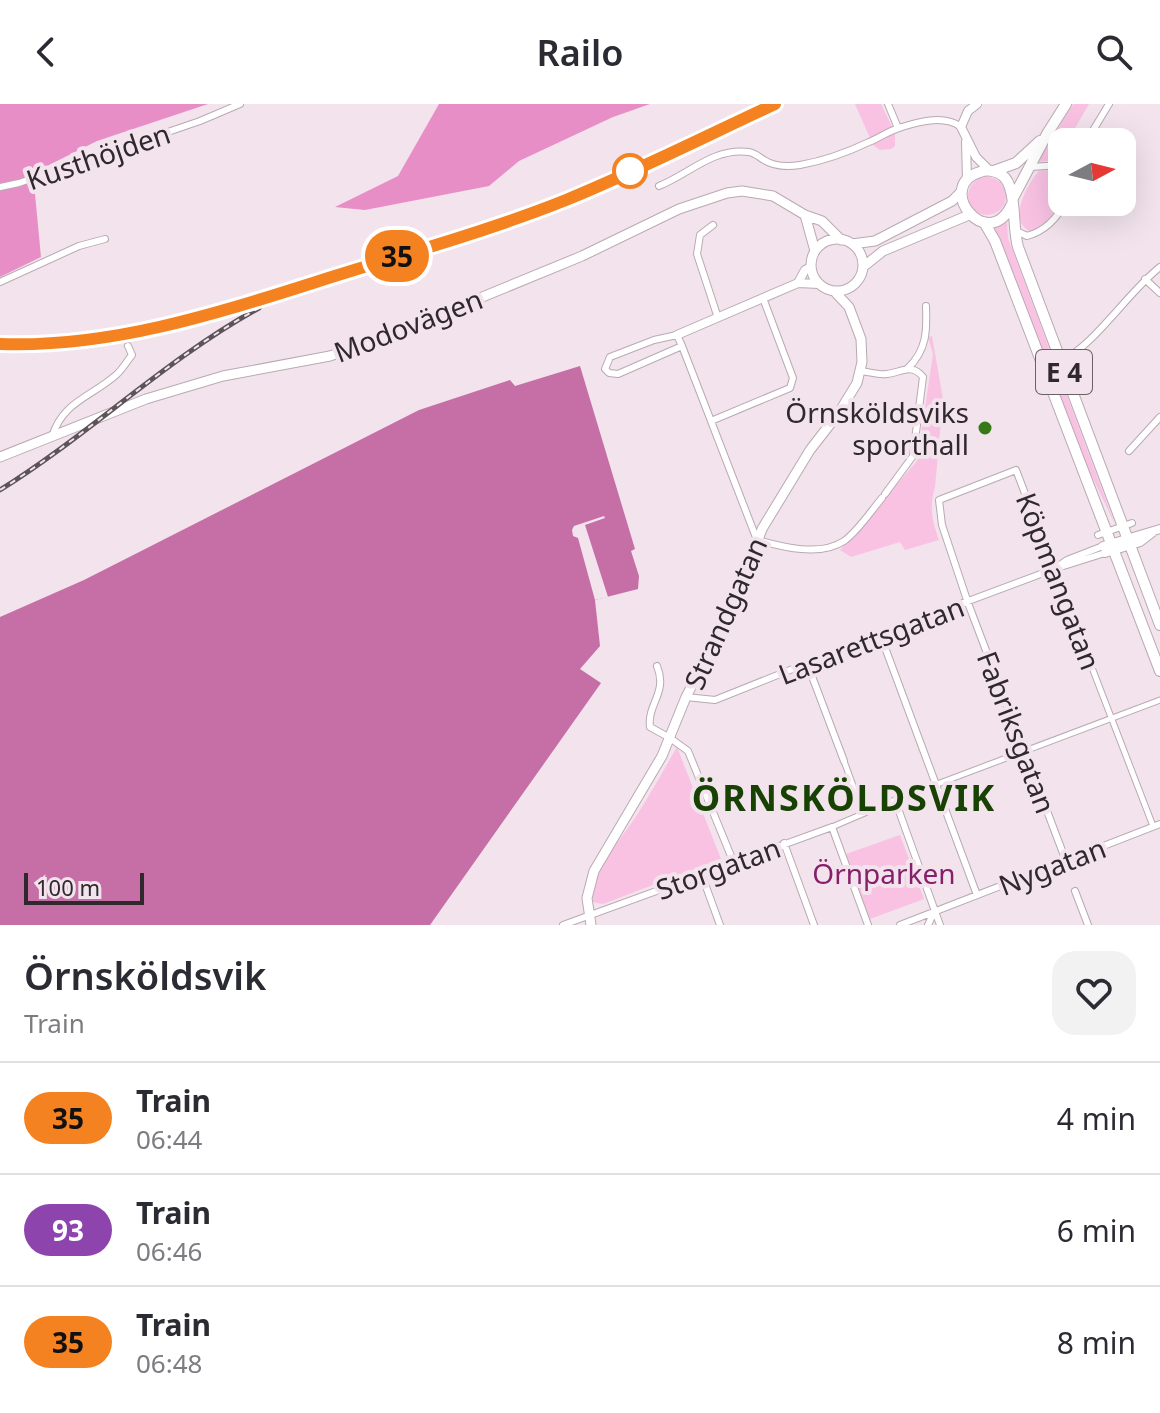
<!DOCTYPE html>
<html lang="en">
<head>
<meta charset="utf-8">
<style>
	body { margin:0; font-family:"Noto Sans",sans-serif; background:#f2f2f3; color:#2b2b33; height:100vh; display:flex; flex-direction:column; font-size:30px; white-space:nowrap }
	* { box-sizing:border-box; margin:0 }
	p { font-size:26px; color:#7c7c81 }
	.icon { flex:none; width:44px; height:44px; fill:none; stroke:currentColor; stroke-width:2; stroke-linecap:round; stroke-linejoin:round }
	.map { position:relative; height:821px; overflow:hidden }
	.details { display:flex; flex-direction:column; background:#fff; flex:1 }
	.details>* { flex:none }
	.badge { padding:0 16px; border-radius:26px; font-size:28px; line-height:52px }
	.needle { width:52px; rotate:83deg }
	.buttons { position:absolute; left:1048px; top:24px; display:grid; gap:16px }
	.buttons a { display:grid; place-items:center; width:88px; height:88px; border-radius:16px; background:#fff; box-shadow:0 8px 32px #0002; font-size:40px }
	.scale { position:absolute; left:24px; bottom:20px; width:120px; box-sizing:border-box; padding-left:8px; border:4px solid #2f292d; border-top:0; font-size:22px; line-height:28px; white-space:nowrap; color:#2f292d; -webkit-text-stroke:6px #f2e3ec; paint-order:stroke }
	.map>.badge { position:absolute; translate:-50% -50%; box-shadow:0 0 0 4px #fff }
	.round { display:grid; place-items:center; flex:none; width:84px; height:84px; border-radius:24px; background:#f2f2f3 }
	.summary { display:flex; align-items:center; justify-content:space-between; height:136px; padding:0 24px }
	h1 { font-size:38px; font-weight:600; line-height:60px }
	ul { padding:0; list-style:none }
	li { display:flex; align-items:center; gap:24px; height:112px; padding:0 24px; border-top:2px solid #e1e1e2 }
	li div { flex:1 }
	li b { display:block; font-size:30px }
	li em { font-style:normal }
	li .badge { min-width:88px; font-weight:700; text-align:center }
	header { display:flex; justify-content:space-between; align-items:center; height:104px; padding:0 24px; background:#fff; font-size:36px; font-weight:600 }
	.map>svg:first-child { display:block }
	.green { fill:#f9c2e3 }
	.forest { fill:#e78ec7 }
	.water { fill:#c66fa7 }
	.pier { fill:#f2e3ec }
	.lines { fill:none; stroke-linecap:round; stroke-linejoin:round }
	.pedestrian-casing { stroke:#b8aab2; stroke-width:7 }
	.minor-casing { stroke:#b8aab2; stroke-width:8 }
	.tertiary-casing { stroke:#b8aab2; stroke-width:10 }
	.secondary-casing { stroke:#b8aab2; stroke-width:11 }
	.trunk-casing { stroke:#b8aab2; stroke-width:12 }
	.pedestrian { stroke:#fff; stroke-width:5 }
	.minor { stroke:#fff; stroke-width:6 }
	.tertiary { stroke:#fff; stroke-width:8 }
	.secondary { stroke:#fff; stroke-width:9 }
	.trunk { stroke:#fff; stroke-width:10 }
	.rail-casing { stroke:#5c5459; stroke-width:5 }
	.rail { stroke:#f2e3ec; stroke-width:2; stroke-dasharray:6; stroke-linecap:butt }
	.line-casing { stroke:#fff; stroke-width:18 }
	.line { stroke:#f58220; stroke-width:12 }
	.stop-dot { fill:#fff; stroke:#f58220; stroke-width:4 }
	.poi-dot { fill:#377817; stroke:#f2e3ec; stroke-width:3 }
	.labels { text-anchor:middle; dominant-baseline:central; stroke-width:8; stroke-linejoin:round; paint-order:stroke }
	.shield { fill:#f2e3ec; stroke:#6a6166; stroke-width:2 }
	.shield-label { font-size:26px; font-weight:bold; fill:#2f292d }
	.street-label { font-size:28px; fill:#2f292d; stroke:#f2e3ec }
	.poi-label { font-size:28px; fill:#2f292d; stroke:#f2e3ec; text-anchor:end }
	.park-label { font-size:28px; fill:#87206a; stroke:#f2e3ec }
	.district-label { font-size:36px; font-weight:bold; letter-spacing:2px; fill:#184203; stroke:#f2e3ec }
</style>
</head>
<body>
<header><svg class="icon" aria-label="back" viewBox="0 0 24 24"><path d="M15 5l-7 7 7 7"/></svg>Railo<svg class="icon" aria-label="search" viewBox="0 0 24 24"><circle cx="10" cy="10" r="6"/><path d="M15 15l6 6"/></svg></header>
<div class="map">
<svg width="1160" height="821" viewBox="0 0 1160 821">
	<rect width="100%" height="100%" fill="#f2e3ec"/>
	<path class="green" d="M855,0H881L895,29V42L891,45L880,46L873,41Z
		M1073,0H1089L1067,38H1062V46L1056,56L1037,58Z
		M1051,66L1062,70C1062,100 1059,111 1032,128C1006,119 1027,80 1039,67Z
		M968 92a19 19 0 1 1 38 0a19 19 0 1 1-38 0Z
		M1007,116L1008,134L1115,420L1079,346L990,123Z
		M932,232L943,295L935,383C929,403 932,417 939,436L905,446L900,438L851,453L840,446L917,357L933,250L928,233Z
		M677,643L721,755L603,800L593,798C593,764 617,741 635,714C650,691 663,667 677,643Z
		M900,731L924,795L870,815L846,750Z"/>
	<path class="forest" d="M0,0H208L97,37L33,69L41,153L0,173Z
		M439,0H650L613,13L519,57L489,82L365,106L335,103L398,72Z"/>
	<path class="water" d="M580,262L635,445L631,447L639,472L638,485L595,496L600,542L580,565L601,579L430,821H0V513L84,476L419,306L510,276L515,282Z"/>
	<path class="pier" d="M604,412L605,414L585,421L608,493L595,496L578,434L573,432L572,426L574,422Z"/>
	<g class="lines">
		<defs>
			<path id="pedestrian" d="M1054,465L1153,722
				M844,657L863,709
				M832,723L895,696L1160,596"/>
			<path id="minor" d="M888,0L898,24
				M1086,38L1109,0
				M1030,63L1062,61
				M659,82C689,70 714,43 749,48C755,49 759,53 764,56C775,63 787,63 800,61C823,57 848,48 869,38C881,33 890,26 902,23C921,17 945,11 961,23
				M0,83L19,79L200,17L240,0
				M713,121L700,131L697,150L718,214
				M1014,126L1027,132C1045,127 1057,115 1065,98
				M1145,175L1160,189
				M0,178L79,142L105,135
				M682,242L618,270L609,269L605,265L610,253L654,236L677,231L682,242L757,436C783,443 820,453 844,437C858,427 871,407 882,394
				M1060,258C1096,240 1127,189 1160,163
				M908,264C927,246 927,226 926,202
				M861,267C869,268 879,271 887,270C902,268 912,259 923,273L913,352L885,390
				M711,317L790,284L793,274L763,194
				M52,333C62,298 91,293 116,271C122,266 127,257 132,251L128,242
				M1129,347L1160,313
				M1098,431L1132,419
				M1057,463L1067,456L1103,442
				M1054,465L1016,366L939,396L942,421L968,499L1066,757
				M880,530L977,791
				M807,559L844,657
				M657,562C668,589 647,600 650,623L670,634L688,647L733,757
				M686,593L715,596L880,530L1054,465L1105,449
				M895,696L940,821
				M784,739L814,821
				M701,769L720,821
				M1075,787L1088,821
				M563,821L832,723L868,821
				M900,821L1160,720
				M928,821L934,808"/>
			<path id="tertiary" d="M977,0L968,7L961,23L976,53L990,67
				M966,38L967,76
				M798,179L805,166L811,163
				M798,179L819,180
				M677,231L798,179
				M1103,442L1160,425
				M1105,449L1140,438L1153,428"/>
			<path id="secondary" d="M805,111L815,147
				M811 161a26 26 0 1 1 52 0a26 26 0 1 1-52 0Z
				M852,140L875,137L952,97L962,87
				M863,163L883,147L969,111
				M0,353L146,295L223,272L330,252L378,236L582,152L679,105L727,89L742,87L773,92L805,111L822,117L841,136
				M591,821L587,794L594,767L662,652L686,593L735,498L762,425L810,346L838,310L857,279L862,258L861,235L849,203L834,187"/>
			<path id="trunk" d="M994,67L1016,59L1040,37
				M1013,94L1047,30L1066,0
				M1012,100C988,152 933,82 980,68C988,65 997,67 1003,72C1017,83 1012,123 1018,143L1160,521
				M984,118L995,137L1160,567"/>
		</defs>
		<use href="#pedestrian" class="pedestrian-casing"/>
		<use href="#minor" class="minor-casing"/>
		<use href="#tertiary" class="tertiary-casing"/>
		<use href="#secondary" class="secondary-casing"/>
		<use href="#trunk" class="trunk-casing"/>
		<use href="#pedestrian" class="pedestrian"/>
		<use href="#minor" class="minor"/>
		<use href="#tertiary" class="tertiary"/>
		<use href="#secondary" class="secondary"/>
		<use href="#trunk" class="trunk"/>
		<defs>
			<path id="rail" d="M26,241L92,236L180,219L451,135L567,95L775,0
				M0,386C90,330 166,255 259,204"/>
		</defs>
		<use href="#rail" class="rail-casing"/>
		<use href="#rail" class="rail"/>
	</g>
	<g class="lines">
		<defs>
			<path id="line" d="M0,240C110,244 215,210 319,177C401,151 486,128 566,96C637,67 706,32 775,0"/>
		</defs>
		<use href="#line" class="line-casing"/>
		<use href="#line" class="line"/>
	</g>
	<circle class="stop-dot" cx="630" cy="67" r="16"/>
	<circle class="poi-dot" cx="985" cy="324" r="8"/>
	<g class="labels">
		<rect class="shield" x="1036" y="246" width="56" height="44" rx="6"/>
		<g class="shield-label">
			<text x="1064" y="268">E 4</text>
		</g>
		<g class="street-label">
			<text transform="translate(98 52) rotate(-19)">Kusthöjden</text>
			<text transform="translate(408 221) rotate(-21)">Modovägen</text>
			<text transform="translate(1059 477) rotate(69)">Köpmangatan</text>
			<text transform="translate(725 509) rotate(-66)">Strandgatan</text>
			<text transform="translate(871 536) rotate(-21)">Lasarettsgatan</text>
			<text transform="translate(1017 628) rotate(69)">Fabriksgatan</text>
			<text transform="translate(1052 762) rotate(-21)">Nygatan</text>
			<text transform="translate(718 764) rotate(-20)">Storgatan</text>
		</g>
		<g class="poi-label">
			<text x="969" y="308">Örnsköldsviks<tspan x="969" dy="32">sporthall</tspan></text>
		</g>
		<g class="park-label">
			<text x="884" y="769">Örnparken</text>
		</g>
		<g class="district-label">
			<text x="844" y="693">ÖRNSKÖLDSVIK</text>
		</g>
	</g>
</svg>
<div class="buttons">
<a><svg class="needle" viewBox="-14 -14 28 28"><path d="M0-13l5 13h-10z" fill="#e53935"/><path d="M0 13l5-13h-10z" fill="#7c7c81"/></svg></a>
</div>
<div class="scale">100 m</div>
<b class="badge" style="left:397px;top:152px;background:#f58220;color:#111">35</b>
</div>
<section class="details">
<div class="summary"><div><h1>Örnsköldsvik</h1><p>Train</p></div><a class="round"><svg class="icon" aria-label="heart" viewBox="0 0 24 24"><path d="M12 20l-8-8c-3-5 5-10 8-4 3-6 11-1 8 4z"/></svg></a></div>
<ul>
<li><span class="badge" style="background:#f58220;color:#111">35</span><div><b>Train</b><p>06:44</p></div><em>4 min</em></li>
<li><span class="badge" style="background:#8e44ad;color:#fff">93</span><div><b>Train</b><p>06:46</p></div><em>6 min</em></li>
<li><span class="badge" style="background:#f58220;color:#111">35</span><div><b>Train</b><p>06:48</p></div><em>8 min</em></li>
</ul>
</section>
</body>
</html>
